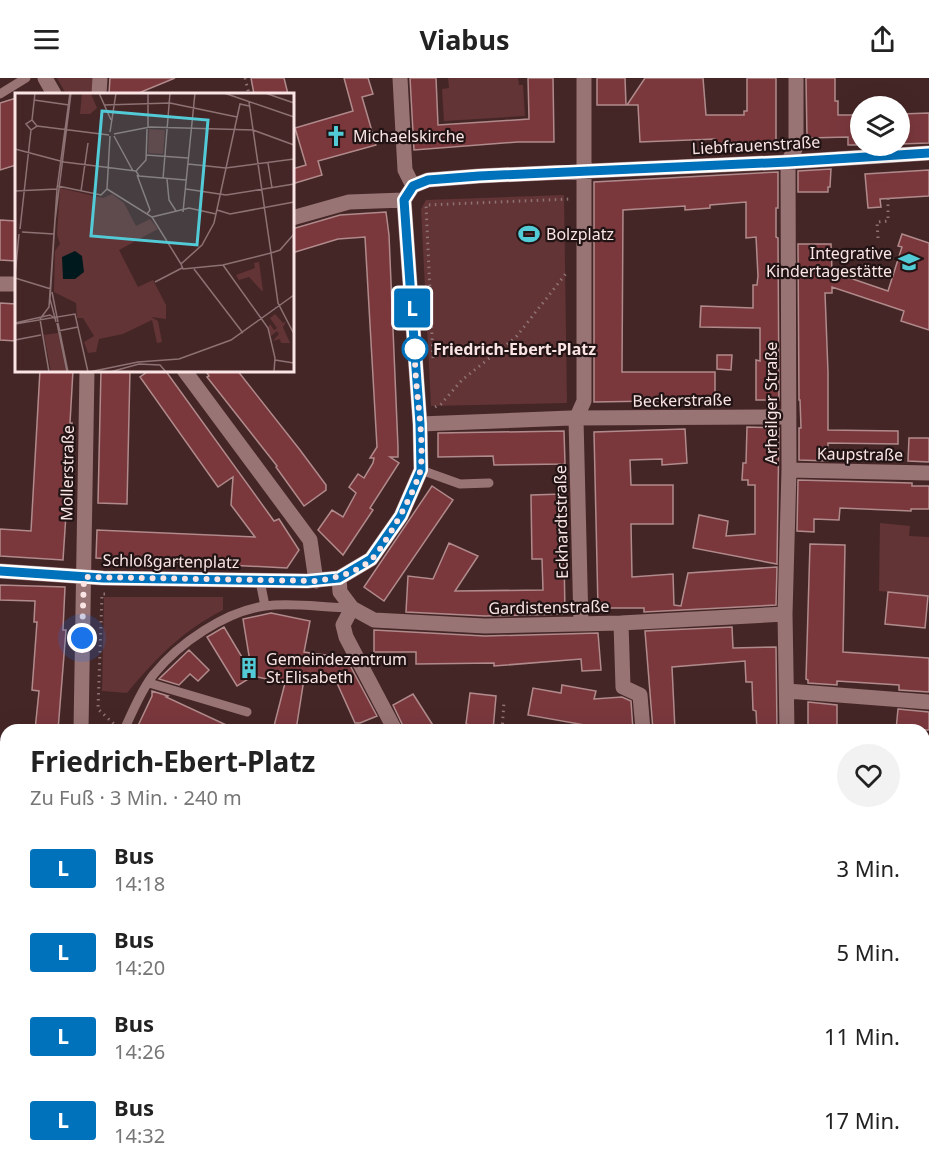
<!DOCTYPE html>
<html lang="de">
<head>
<meta charset="utf-8">
<style>
	body { margin:0; font-family:"Noto Sans",sans-serif; background:#f2f2f2; color:#222; height:100vh; display:flex; flex-direction:column; font-size:22px; white-space:nowrap }
	* { box-sizing:border-box; margin:0 }
	p { font-size:20px; color:#767676 }
	.icon { flex:none; width:33px; height:33px; fill:none; stroke:currentColor; stroke-width:2; stroke-linecap:round; stroke-linejoin:round }
	.map { position:relative; flex:1; overflow:hidden }
	.sheet { position:absolute; left:0px; top:646px; width:930px; height:452px; display:flex; flex-direction:column; background:#fff; border-radius:18px 18px 0 0; box-shadow:0 6px 24px #0002 }
	.sheet>* { flex:none }
	.badge { padding:0 12px; border-radius:4px; font-size:21px; line-height:39px }
	.tools { position:absolute; left:850px; top:18px; display:grid; gap:12px }
	.tools a { display:grid; place-items:center; width:60px; height:60px; border-radius:50%; background:#fff; box-shadow:0 6px 24px #0002; font-size:30px }
	.you { position:absolute; width:30px; height:30px; margin:-15px; border:4px solid #fff; border-radius:50%; background:#1a73e8; box-shadow:0 0 0 9px #1a73e833 }
	.map>.badge { position:absolute; translate:-50% -50%; box-shadow:0 0 0 3px #fff }
	.round { display:grid; place-items:center; flex:none; width:63px; height:63px; border-radius:32px; background:#f2f2f2 }
	.overview { display:flex; align-items:center; justify-content:space-between; height:102px; padding:0 30px }
	h1 { font-size:28px; font-weight:700; line-height:45px }
	ul { padding:0; list-style:none }
	li { display:flex; align-items:center; gap:18px; height:84px; padding:0 30px }
	li div { flex:1 }
	li b { display:block; font-size:22px }
	li em { font-style:normal }
	li .badge { min-width:66px; font-weight:700; text-align:center }
	header { display:flex; justify-content:space-between; align-items:center; height:78px; padding:0 30px; background:#fff; font-size:27px; font-weight:700 }
	.map>svg:first-child { display:block }
	.built { fill:#532e30 }
	.green { fill:#623436 }
	.building { fill:#7a383d; stroke:#b18b8c; stroke-width:1.5 }
	.lines { fill:none; stroke-linecap:round; stroke-linejoin:round }
	.path { stroke:#8f7374; stroke-width:3; stroke-dasharray:1.5 4.5; stroke-linecap:butt }
	.service { stroke:#997475; stroke-width:9 }
	.minor { stroke:#997475; stroke-width:15 }
	.line-casing { stroke:#fff; stroke-width:14 }
	.line { stroke:#0072bc; stroke-width:9 }
	.walk { stroke:#fae4e4; stroke-width:6; stroke-dasharray:0 10.8 }
	.stop-dot { fill:#fff; stroke:#0072bc; stroke-width:3 }
	.labels { text-anchor:middle; dominant-baseline:central; stroke-width:4.5; stroke-linejoin:round; paint-order:stroke }
	.poi-label { font-size:16px; fill:#fae4e4; stroke:#221414; text-anchor:start }
	.street-label { font-size:16px; fill:#fae4e4; stroke:#221414 }
	.stop-label { font-size:16px; font-weight:bold; fill:#fae4e4; stroke:#221414; text-anchor:start }
	.inset-road { fill:none; stroke:#8d7273; stroke-width:1.5 }
	.view { fill:#52cbd7; fill-opacity:0.15; stroke:#52cbd7; stroke-width:3 }
	.inset-edge { fill:none; stroke:#fae4e4; stroke-width:3 }
</style>
</head>
<body>
<header><svg class="icon" aria-label="menu" viewBox="0 0 24 24"><path d="M4 6h16M4 12h16M4 18h16"/></svg>Viabus<svg class="icon" aria-label="share" viewBox="0 0 24 24"><path d="M12 15V3M7 8l5-5 5 5M5 13v7h14v-7"/></svg></header>
<div class="map">
<svg width="929" height="1097" viewBox="0 0 929 1097">
	<rect width="100%" height="100%" fill="#452627"/>
	<path class="built" d="M924,907L929,914V1097H408L416,1092H924Z"/>
	<path class="green" d="M57,0H100L99,16H66Z
		M448,0H518L519,7H523L525,38L444,43L442,11L449,10Z
		M564,117L567,325L431,328L421,131L426,122Z
		M880,445L910,448L909,458L929,459V518L879,513Z
		M104,519H223V532C182,553 156,580 127,615L102,613Z
		M0,737L6,738V1092H416L408,1097H0Z
		M924,800L929,801L927,858H929V907L924,900Z"/>
	<path class="building" d="M110,0H175L141,14V16H109Z
		M251,0H284L288,16H254Z
		M344,0H368L373,16L362,19L376,67L318,83L322,97L292,106V91L306,87L295,50L353,33Z
		M410,0H436L438,47L529,41L528,0H553L554,64H518L414,72Z
		M597,0H625L626,27H597Z
		M645,0H703L706,37H744V33H747V0H776V64L715,66V61L640,64L638,27H627Z
		M806,0H835V23H838V37H861V67H848V59L807,60Z
		M16,20V87L0,92V25Z
		M929,35V65L900,66V36Z
		M831,91L830,109H828V114H798V93Z
		M929,92V118L880,121L881,129L868,130L865,96Z
		M778,94V130H776V159L778,160L779,322H756V282L760,283V250L700,249L701,228L753,230V207H757L758,198L756,159L746,160V124L710,127V130L685,132V128L623,132L622,294H715V322L594,324V104Z
		M386,134L389,157L398,369V379H390L399,385L370,430L373,432L343,477L318,452L332,432L343,439L356,415L349,409L358,396L364,400L373,385L374,380H370L377,369L365,159L338,161L292,175V151L340,137Z
		M0,142L16,143V183L0,182Z
		M902,156L929,165V252L901,243L904,233L832,209V215H825L828,294V352L898,353V366L828,365V383L799,382V350H801L800,322H799L798,166H831L832,194L888,213L902,169L898,168Z
		M0,225L16,226V263L0,262Z
		M717,277H732L731,292L717,291Z
		M40,292H73L70,345H72L63,482L0,478V451L31,453Z
		M101,292H130L127,426L98,425Z
		M150,292H165L274,443L279,441L299,472L287,490L96,480L97,452L255,459L231,427L233,399L218,409L140,299Z
		M205,292H237L300,372L326,407V412L304,428L276,389L277,388L207,299L209,298Z
		M747,349L779,350L777,486L693,470L699,437L728,443L726,458L755,456V407H748V402H742L743,385H746Z
		M685,351L687,385L662,387V381L630,382L631,407H673V446H631L632,499L673,496L674,527L681,528L688,495L777,489L776,527L644,534V530H598L594,354Z
		M564,353L565,386L494,387L493,378L438,379V355Z
		M909,360H929V384L908,383Z
		M798,402L912,405V408H929V431H911V433L840,430L839,442L814,441V454L797,453Z
		M432,408L453,422L384,523L364,509Z
		M563,416L565,536L485,538L406,534L408,498L433,501L449,465L478,478L455,513L543,512L542,481H532L531,417Z
		M810,466L845,467L843,574L929,580V614L899,612V607L837,603V607L808,605V602L806,601Z
		M0,507L65,509L63,552H66L58,652H35L39,613L32,612L37,544H34L35,523L0,522Z
		M888,514L928,518L925,550L885,546Z
		M271,535L310,543L304,574L346,580L377,638L360,645H355L337,605L304,601L296,652H273L285,605L253,598L237,608L207,559L224,549L252,596L243,541Z
		M732,549L733,570L776,569L777,652H757L756,633L753,632L752,604H746L745,583L672,589L675,652H653L645,553Z
		M374,552L485,558L598,555L601,592L582,593L581,581L494,588V585L416,586V574H374Z
		M189,572L209,592L198,603L190,596L179,607L159,601Z
		M562,607L596,613L594,621L622,619L631,623L633,652H613L528,637L533,610L561,615Z
		M152,613L168,618L166,619L237,652H136L152,618Z
		M470,615L496,618L493,652H469L470,647L466,646Z
		M413,616L429,641L436,652H405L393,627Z
		M808,624L837,627V652H808Z
		M898,631L929,634V652H896Z"/>
	<g class="lines">
		<path class="path" d="M245,0L249,16
			M878,160L877,144L888,143V120
			M433,280L426,127L570,121
			M435,329L441,326L462,302L516,259L568,193
			M105,516H102L98,631L115,647
			M502,652L504,624
			M924,672L929,673
			M0,800L6,799
			M0,843L6,845
			M924,862L928,807
			M924,889L929,896
			M0,949L6,946
			M123,1092L124,1097
			M243,1092L246,1097
			M348,1092L352,1097
			M454,1092L457,1097
			M803,1092V1097
			M302,1097L310,1092
			M389,1097L397,1092
			M755,1097L761,1092"/>
		<path class="service" d="M0,16L26,0
			M421,392L460,406L489,405
			M260,503L265,528
			M149,605L247,634
			M124,652C132,635 142,610 154,596C179,565 226,533 265,528C294,524 323,530 352,530
			M924,913L929,921
			M641,1097L648,1092"/>
		<path class="minor" d="M45,0L54,16
			M400,0L405,92L413,108
			M99,16L100,0
			M292,140L349,124L404,122
			M0,206H16
			M184,292L310,462L316,503
			M420,346L571,340L789,339
			M789,392L929,395
			M0,493L103,500L307,503L339,500L371,481L401,438L421,392L420,346L404,122L413,108L428,102L479,98L788,84L929,75
			M339,500L340,514L352,530L374,542L485,548L621,545L785,536
			M352,530L343,547L346,559L395,652
			M621,545L623,609L640,617L643,652
			M581,546L576,341L584,323V0
			M787,613L929,624
			M81,652L87,292
			M787,652L785,536L789,392L788,84L796,69V0
			M0,727L6,728
			M924,792L929,793
			M684,1092L688,1097"/>
	</g>
	<g class="lines">
		<defs>
			<path id="line" d="M0,493L103,500L307,503L339,500L371,481L401,438L421,392L420,346L404,122L413,108L428,102L479,98L788,84L929,75"/>
		</defs>
		<use href="#line" class="line-casing"/>
		<use href="#line" class="line"/>
		<path class="walk" d="M82,560L84,499L316,503C335,500 356,495 371,482C384,470 419,407 421,389C424,350 414,309 415,271"/>
	</g>
	<defs>
		<symbol id="church-bare" viewBox="-9 -9 18 18"><path d="M-1.2-6h2.4v3.5h3.3v2.4h-3.3V6h-2.4V-.1h-3.3v-2.4h3.3Z" fill="#52cbd7" stroke="#221414" stroke-width="2.5" paint-order="stroke"/></symbol>
		<symbol id="stadium-bare" viewBox="-9 -9 18 18"><path d="M0-5a6.5 5 0 1 0 0 10a6.5 5 0 1 0 0-10ZM-3.5-1.8h7v3.6h-7Z" fill="#52cbd7" stroke="#221414" stroke-width="2.5" paint-order="stroke"/></symbol>
		<symbol id="school-bare" viewBox="-9 -9 18 18"><path d="M0-5L7-2L0 1L-7-2ZM-4 1L0 2.5L4 1V4Q0 6-4 4Z" fill="#52cbd7" stroke="#221414" stroke-width="2.5" paint-order="stroke"/></symbol>
		<symbol id="building-bare" viewBox="-9 -9 18 18"><path d="M-4-6H4V6H1V3H-1V6H-4ZM-2.5-4.3h1.7v1.8h-1.7ZM.8-4.3h1.7v1.8H.8ZM-2.5-1h1.7V.8h-1.7ZM.8-1h1.7V.8H.8Z" fill="#52cbd7" stroke="#221414" stroke-width="2.5" paint-order="stroke"/></symbol>
	</defs>
	<g fill-rule="evenodd">
		<use href="#church-bare" x="321" y="43" width="30" height="30"/>
		<use href="#stadium-bare" x="514" y="141" width="30" height="30"/>
		<use href="#school-bare" x="894" y="169" width="30" height="30"/>
		<use href="#building-bare" x="234" y="575" width="30" height="30"/>
	</g>
	<circle class="stop-dot" cx="415" cy="271" r="12"/>
	<g class="labels">
		<g class="poi-label">
			<text x="353" y="58">Michaelskirche</text>
			<text x="546" y="156">Bolzplatz</text>
			<text x="892" y="175" text-anchor="end">Integrative<tspan x="892" dy="18">Kindertagestätte</tspan></text>
			<text x="266" y="581">Gemeindezentrum<tspan x="266" dy="18">St.Elisabeth</tspan></text>
		</g>
		<g class="street-label">
			<text transform="translate(756 67) rotate(-3)">Liebfrauenstraße</text>
			<text transform="translate(682 322) rotate(-1)">Beckerstraße</text>
			<text transform="translate(771 325) rotate(-90)">Arheilger Straße</text>
			<text transform="translate(860 376) rotate(1)">Kaupstraße</text>
			<text transform="translate(67 395) rotate(-89)">Mollerstraße</text>
			<text transform="translate(561 444) rotate(-91)">Eckhardtstraße</text>
			<text transform="translate(171 483) rotate(1)">Schloßgartenplatz</text>
			<text transform="translate(549 529) rotate(-1)">Gardistenstraße</text>
		</g>
		<g class="stop-label">
			<text x="433" y="271">Friedrich-Ebert-Platz</text>
		</g>
	</g>
	<g transform="translate(15 15)">
		<rect width="279" height="279" fill="#452627"/>
		<path d="M67,0L76,1L82,15L75,21H65ZM134,36L150,37L148,61L133,60ZM45,95L88,105L97,101L109,110L121,133L135,126L143,136L104,157L123,194L138,187L151,212V226L136,224L143,228L147,249L142,250L137,227L108,241L84,246L81,259L73,260L69,249L79,243L68,225H62L61,210L39,199L40,158L45,151L42,142ZM244,169L248,198H247L234,184L224,187L221,182L240,175L239,170ZM260,221L268,230L271,229L268,234L275,250H266L265,246L258,248L264,241L262,238L256,243L253,235L255,231L259,237L262,235L255,225ZM43,240L51,279H36L29,242Z" fill="#623436"/>
		<path d="M60,158L67,163L69,179L60,186H48L47,164Z" fill="#00191c"/>
		<path class="inset-road" d="M84,0L96,27M209,0L279,24M250,0L279,10M19,7L54,12M89,12L155,10L222,24M234,13L225,11L199,130L187,152L166,171L168,176L208,172L256,160L234,9M17,27L22,33L16,37L11,31ZM17,27L20,0M22,33L94,42M133,35V0M95,39L101,0M99,41L135,34L238,37L279,52M99,43L118,78M0,56L49,69L121,78M131,62L173,65M253,70L257,95M173,71L211,75L279,66M121,78L124,83L171,87M121,78L131,67L132,36M122,82L135,117L132,121M148,86L155,0M152,86L154,107L161,118M43,93L86,102L92,96M92,96L137,124L166,171M92,96L95,43M171,96L211,102L279,91M0,98L42,96M66,98L73,50M202,117L215,121L279,109M168,119L180,0M137,124L174,115L201,121M5,136L16,37M7,139L39,141M279,141L265,157L256,160L263,210L279,241M208,172L253,235L260,265L259,279M179,176L228,240M0,183L4,141M0,185L36,196M140,189L167,175M25,226L34,214L42,96L55,0M25,226L34,279M41,229L35,206L40,128L56,0M43,229L42,224L60,221L73,279M0,230L35,222L41,226M42,230L52,279M43,230L53,279M0,231L42,224L37,199M43,238L63,234M0,247L26,242M260,267L279,270M74,279L123,269L164,266L216,247L279,202M95,279L124,271L145,272L151,279"/>
		<path class="view" d="M87,18L193,27L182,152L76,143Z"/>
		<rect width="279" height="279" class="inset-edge"/>
	</g>
</svg>
<div class="tools">
<a><svg class="icon" aria-label="layers" viewBox="0 0 24 24"><path d="M12 4l9 5-9 5-9-5zM3 14l9 5 9-5"/></svg></a>
</div>
<div class="you" style="left:82px;top:560px"></div>
<b class="badge" style="left:412px;top:230px;background:#0072bc;color:#fff">L</b>
<section class="sheet">
<div class="overview"><div><h1>Friedrich-Ebert-Platz</h1><p>Zu Fuß · 3 Min. · 240 m</p></div><a class="round"><svg class="icon" aria-label="heart" viewBox="0 0 24 24"><path d="M12 20l-8-8c-3-5 5-10 8-4 3-6 11-1 8 4z"/></svg></a></div>
<ul>
<li><span class="badge" style="background:#0072bc;color:#fff">L</span><div><b>Bus</b><p>14:18</p></div><em>3 Min.</em></li>
<li><span class="badge" style="background:#0072bc;color:#fff">L</span><div><b>Bus</b><p>14:20</p></div><em>5 Min.</em></li>
<li><span class="badge" style="background:#0072bc;color:#fff">L</span><div><b>Bus</b><p>14:26</p></div><em>11 Min.</em></li>
<li><span class="badge" style="background:#0072bc;color:#fff">L</span><div><b>Bus</b><p>14:32</p></div><em>17 Min.</em></li>
</ul>
</section>
</div>
</body>
</html>
